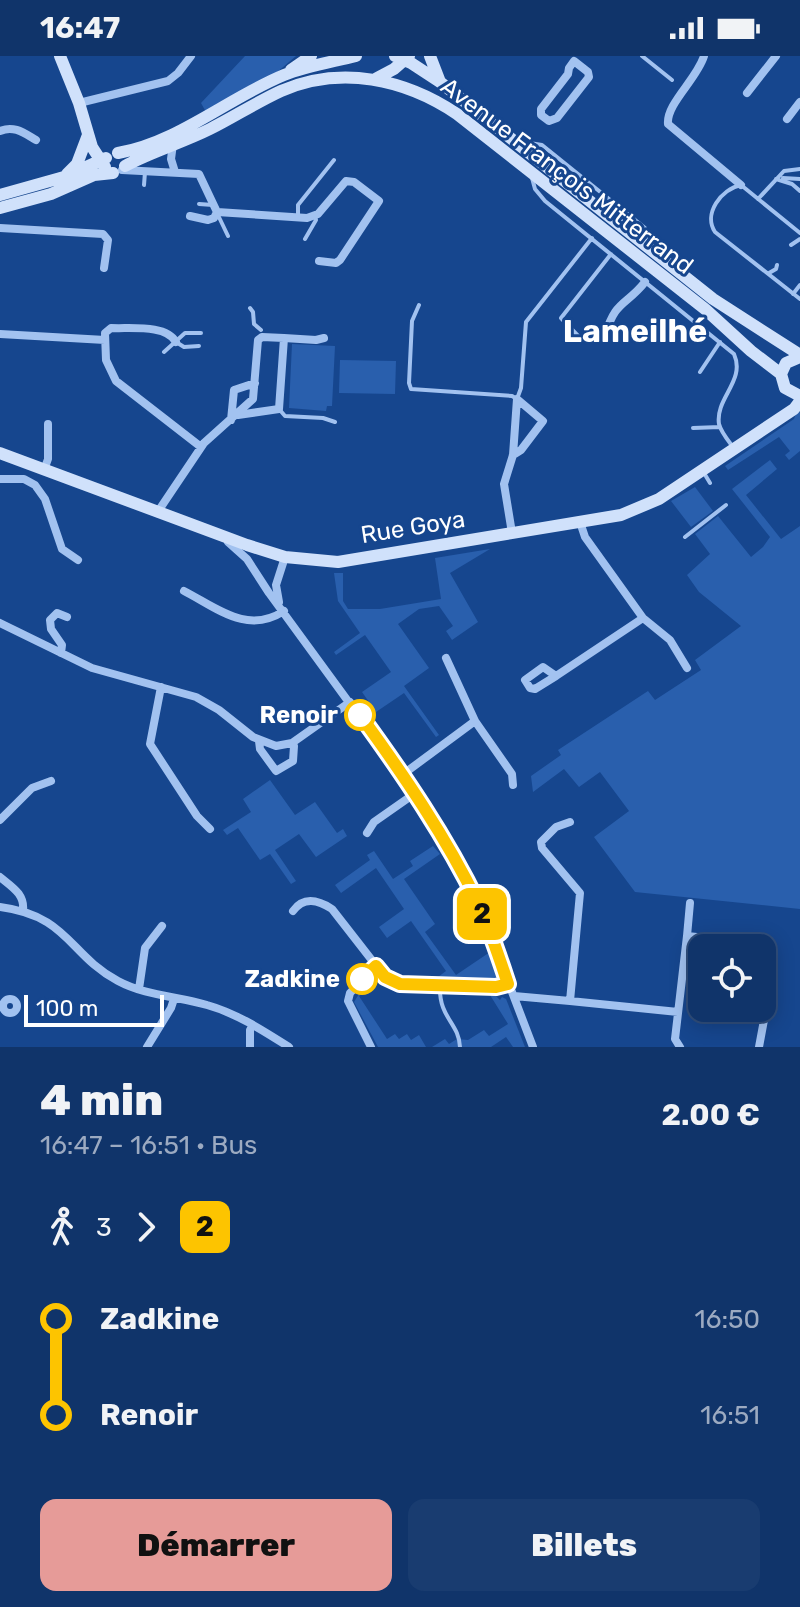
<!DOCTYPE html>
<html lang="fr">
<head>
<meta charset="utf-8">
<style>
	body { margin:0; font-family:Rubik,sans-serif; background:#193c70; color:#f1f3f6; height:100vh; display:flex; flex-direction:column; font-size:30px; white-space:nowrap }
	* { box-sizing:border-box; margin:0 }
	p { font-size:26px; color:#9caac1 }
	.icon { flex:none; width:44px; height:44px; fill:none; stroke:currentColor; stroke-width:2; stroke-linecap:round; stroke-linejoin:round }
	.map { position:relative; height:991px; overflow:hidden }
	.sheet { display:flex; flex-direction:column; background:#10346a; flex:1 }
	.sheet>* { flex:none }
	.badge { padding:0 16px; border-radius:12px; font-size:28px; line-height:52px }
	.controls { position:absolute; left:688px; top:878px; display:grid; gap:16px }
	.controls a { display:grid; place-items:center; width:88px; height:88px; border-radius:16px; background:#10346a; box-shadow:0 4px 20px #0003,0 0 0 2px #304f7e; font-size:40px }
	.scale { position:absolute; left:24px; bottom:20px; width:140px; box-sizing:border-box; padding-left:8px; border:4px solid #fff; border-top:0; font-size:22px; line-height:28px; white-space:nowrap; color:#fff; -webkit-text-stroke:6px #16468e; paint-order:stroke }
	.map>.badge { position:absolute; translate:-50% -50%; box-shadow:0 0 0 4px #fff }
	.legs { display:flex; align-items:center; gap:12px; height:88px; padding:0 40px; font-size:26px }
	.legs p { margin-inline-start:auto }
	.head { display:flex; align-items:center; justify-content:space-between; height:136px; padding:0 40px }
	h1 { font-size:44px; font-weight:800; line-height:60px }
	.button { display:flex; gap:16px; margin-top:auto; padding:16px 40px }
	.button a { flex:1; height:92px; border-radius:16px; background:#e69b98; color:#111; font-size:32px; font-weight:800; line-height:92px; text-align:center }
	.button a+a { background:#193c70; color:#f1f3f6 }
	ul { padding:0 40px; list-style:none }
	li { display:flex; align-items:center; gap:28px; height:96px; font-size:30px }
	li i { display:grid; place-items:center; width:12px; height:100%; margin:0 10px; background:currentColor }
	li i::after { content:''; width:20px; height:20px; margin:-10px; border:6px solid; border-radius:50%; background:#10346a }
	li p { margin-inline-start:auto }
	li:first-child i { background:linear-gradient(#0000 50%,currentColor 0) }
	li:last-child i { background:linear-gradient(currentColor 50%,#0000 0) }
	.status { display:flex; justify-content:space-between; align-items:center; height:56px; padding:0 40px; background:#10346a; direction:ltr }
	.status svg { height:22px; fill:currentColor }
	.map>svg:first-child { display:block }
	.green { fill:#295fad }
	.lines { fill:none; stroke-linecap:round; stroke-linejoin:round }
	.lane { stroke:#a2c2f0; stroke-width:4 }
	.street { stroke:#a2c2f0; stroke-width:8 }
	.secondary { stroke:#d0e1fb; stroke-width:12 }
	.line-1-casing { stroke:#fff; stroke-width:18 }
	.line-1 { stroke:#fdc400; stroke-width:12 }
	.stop-1-dot { fill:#fff; stroke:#fdc400; stroke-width:4 }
	.labels { text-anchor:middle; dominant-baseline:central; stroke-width:6; stroke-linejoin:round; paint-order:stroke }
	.street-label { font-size:24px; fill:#fff; stroke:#16468e }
	.stop-label { font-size:24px; font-weight:bold; fill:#fff; stroke:#16468e; text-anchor:end }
	.district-label { font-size:32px; font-weight:bold; fill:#fff; stroke:#16468e }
</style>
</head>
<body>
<div class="status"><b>16:47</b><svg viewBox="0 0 49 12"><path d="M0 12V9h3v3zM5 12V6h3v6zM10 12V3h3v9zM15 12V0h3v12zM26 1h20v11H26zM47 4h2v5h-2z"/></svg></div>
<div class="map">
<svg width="800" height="991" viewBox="0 0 800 991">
	<rect width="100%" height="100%" fill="#16468e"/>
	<path class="green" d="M245,0H296L275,18L206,56L201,47Z
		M292,288L335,290L332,350H327L326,355L289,352Z
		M340,304L396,305L395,338L339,337Z
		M800,356V395L789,404L785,399L790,395L779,381L728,414L725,410L794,363L796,357Z
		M770,404L777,413L746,439L781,483L800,470V853L635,836L594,781L629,755L600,716L579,731L564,713L533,736L531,720L561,699L558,694L648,635L655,644L701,614L695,604L741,570L699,536L687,519L710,498L695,478L718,460L751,501L763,491L770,481L732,433Z
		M695,431L713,455L691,471L671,445Z
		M490,493L450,517L478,566L452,584L446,575L453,570L439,550L419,553L398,568L429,612L404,630L439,679L436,681L404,637L376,656L362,636L391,616L365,579L336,599L334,596L360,577L338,545L334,517H343V545L348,553H380L441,543L435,502Z
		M270,724L295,759L315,746L337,777L343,773L347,780L316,801L299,778L275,794L296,825L291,828L270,798L260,804L238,772L227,779L223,774L251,756L243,743Z
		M433,790L440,798L404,823L435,868L425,876L456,919L490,896L498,919L495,925L438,921L446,915L411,865L387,882L379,871L404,853L376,812L341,837L335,829L370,804L367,799L374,795L393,823L413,810L410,805Z
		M373,924L376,929L359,940L387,983L395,978L399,983L407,978L411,984L419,979L426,991H378L354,946L365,928Z
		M494,938L500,944L502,941L506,943L525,991H513L506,981L491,991H432L445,983L449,988L457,983L468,984L484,974L489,980L508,968L490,939Z"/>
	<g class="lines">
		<path class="lane" d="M642,0L672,24
			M523,86L542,89L645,172L652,190
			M532,122L535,133L545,145L734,298C746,325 715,342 719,368C721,376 727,383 733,391
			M783,122L800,123
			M776,123L792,128L800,135
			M144,129L145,116
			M758,143L784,115L800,113
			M199,148L213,149
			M217,157L228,180
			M298,161V149L334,104
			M800,177L741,129C721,133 703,158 715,176L800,243
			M305,183L316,164L315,160
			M791,189L800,183
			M769,217L776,213L777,209
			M793,238L800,229
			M419,249L412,265L409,327L411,333L512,340L517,343L521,332L526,266L592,182
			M250,252L253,256L254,268L261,274
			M604,280L581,283L561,262L611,198
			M176,286L184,291L199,290
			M164,296L185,277H201
			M700,316L720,286
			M279,353L285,360L323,362L335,366
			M693,372L720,371
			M704,417L710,427
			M685,481L726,449
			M440,931C439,962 459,967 460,991"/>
		<path class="street" d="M704,0C697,23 666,48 668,68L741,129
			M574,5L588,16L589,21L557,62L549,65L541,59V53L568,18L569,12Z
			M747,37L776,0
			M79,47L168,25L178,17L191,0
			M787,63L800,46
			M0,75C14,69 24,77 36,84
			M173,88L171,103L175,116
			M122,114L199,118L217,156L307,162L318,158L346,125L354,126L379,145L340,204L336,207L319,205
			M190,160L208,164L214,162L217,156
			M0,172L103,178L108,184L104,212
			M0,278L105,284
			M605,280C615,244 626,250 645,226
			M284,282L316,284L324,282
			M176,286C166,268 130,273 111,272L105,277L106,304L116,325L201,391
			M231,364L234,334L255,327
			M44,414L48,403V368
			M0,423H24L35,429L45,443L62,493L78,504
			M157,457L204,387L253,343L258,284L262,281L284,282L279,353L238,359
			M580,466L585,481L643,562L670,584L687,612
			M512,477L504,428L513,399L517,343L543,365L521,394L513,399
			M228,486L247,503L269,537L402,719L437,775L478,847L533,991
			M184,535C217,552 247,579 284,555
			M279,546L276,529L285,501
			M0,567L92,612L196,641L219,654L253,681L276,690L292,687L350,646
			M61,597L62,589L51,573L50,564L57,557L67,561
			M446,602L475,665L512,718L513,729
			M556,620L535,633L530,632L525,624L543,611L556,620L643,562
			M161,631L150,688L197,760L210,773
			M259,685L260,693L276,715L293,705L294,690L292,687
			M402,719L475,665
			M0,764L32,732L51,725
			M367,777L374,766L414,738
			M0,821C12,831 25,838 23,855
			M0,851C69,860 68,898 118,925C146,940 177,940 207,949C236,957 264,975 289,991
			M293,855C304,840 318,844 332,853L385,921L395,927L496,931L508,928
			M687,880L690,847
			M139,933L145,892L162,870
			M514,940L570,945L580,837L542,792L541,786L556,771L570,766
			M3 950a7 7 0 1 1 14 0a7 7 0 1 1-14 0Z
			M570,945L678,956
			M147,991L171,952L174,943
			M250,991V974L253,969
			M371,991L348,945L350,937L376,910
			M680,991L675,983L687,880L726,884L742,892
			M759,991L764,964"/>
		<path class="secondary" d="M60,0L79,47L92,91L105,111
			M395,0L411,7L440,26L713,243L800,299
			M430,0L440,26
			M291,14L311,0
			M377,22L394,13L409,0
			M118,97C179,86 228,42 284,19C306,10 332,6 356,0
			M125,110C153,95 182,87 210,73C234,61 257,46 281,35C341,9 405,23 457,58L705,253L751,295L781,318
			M67,118L77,108L88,79
			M0,139L64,121L106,102
			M0,152L51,138L94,119L113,117
			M800,301L786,307L781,318L785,332L800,340
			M0,397L247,489L285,501L338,506L621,459L659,443L794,353L800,345"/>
	</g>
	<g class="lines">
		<defs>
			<path id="line-1" d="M360,659C403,718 446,781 478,847C490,873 499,901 508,928L496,931L400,928L385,921L376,910L362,923"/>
		</defs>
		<use href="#line-1" class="line-1-casing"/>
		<use href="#line-1" class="line-1"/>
	</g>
	<g class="stop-1-dot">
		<circle cx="360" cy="659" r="14"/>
		<circle cx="362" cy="923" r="14"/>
	</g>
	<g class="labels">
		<g class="street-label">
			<text transform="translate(567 120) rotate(37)">Avenue François Mitterrand</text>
			<text transform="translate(413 471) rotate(-9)">Rue Goya</text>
		</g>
		<g class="stop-label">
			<text x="338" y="659">Renoir</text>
			<text x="340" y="923">Zadkine</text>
		</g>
		<g class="district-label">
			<text x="635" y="275">Lameilhé</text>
		</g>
	</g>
</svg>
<div class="controls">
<a><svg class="icon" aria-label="locate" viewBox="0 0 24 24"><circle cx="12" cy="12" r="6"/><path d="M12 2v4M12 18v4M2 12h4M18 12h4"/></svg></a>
</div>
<div class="scale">100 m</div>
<b class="badge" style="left:482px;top:858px;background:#fdc400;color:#111">2</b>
</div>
<section class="sheet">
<div class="head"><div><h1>4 min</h1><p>16:47 – 16:51 · Bus</p></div><b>2.00 €</b></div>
<div class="legs"><svg class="icon" aria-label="walk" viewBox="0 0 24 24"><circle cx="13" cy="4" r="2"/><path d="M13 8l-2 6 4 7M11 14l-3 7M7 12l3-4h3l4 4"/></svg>3<svg class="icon" aria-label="forward" viewBox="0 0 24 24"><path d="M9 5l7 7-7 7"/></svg><b class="badge" style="background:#fdc400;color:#111">2</b></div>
<ul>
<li><i style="color:#fdc400"></i><b>Zadkine</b><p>16:50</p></li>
<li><i style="color:#fdc400"></i><b>Renoir</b><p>16:51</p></li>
</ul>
<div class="button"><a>Démarrer</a><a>Billets</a></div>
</section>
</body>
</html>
